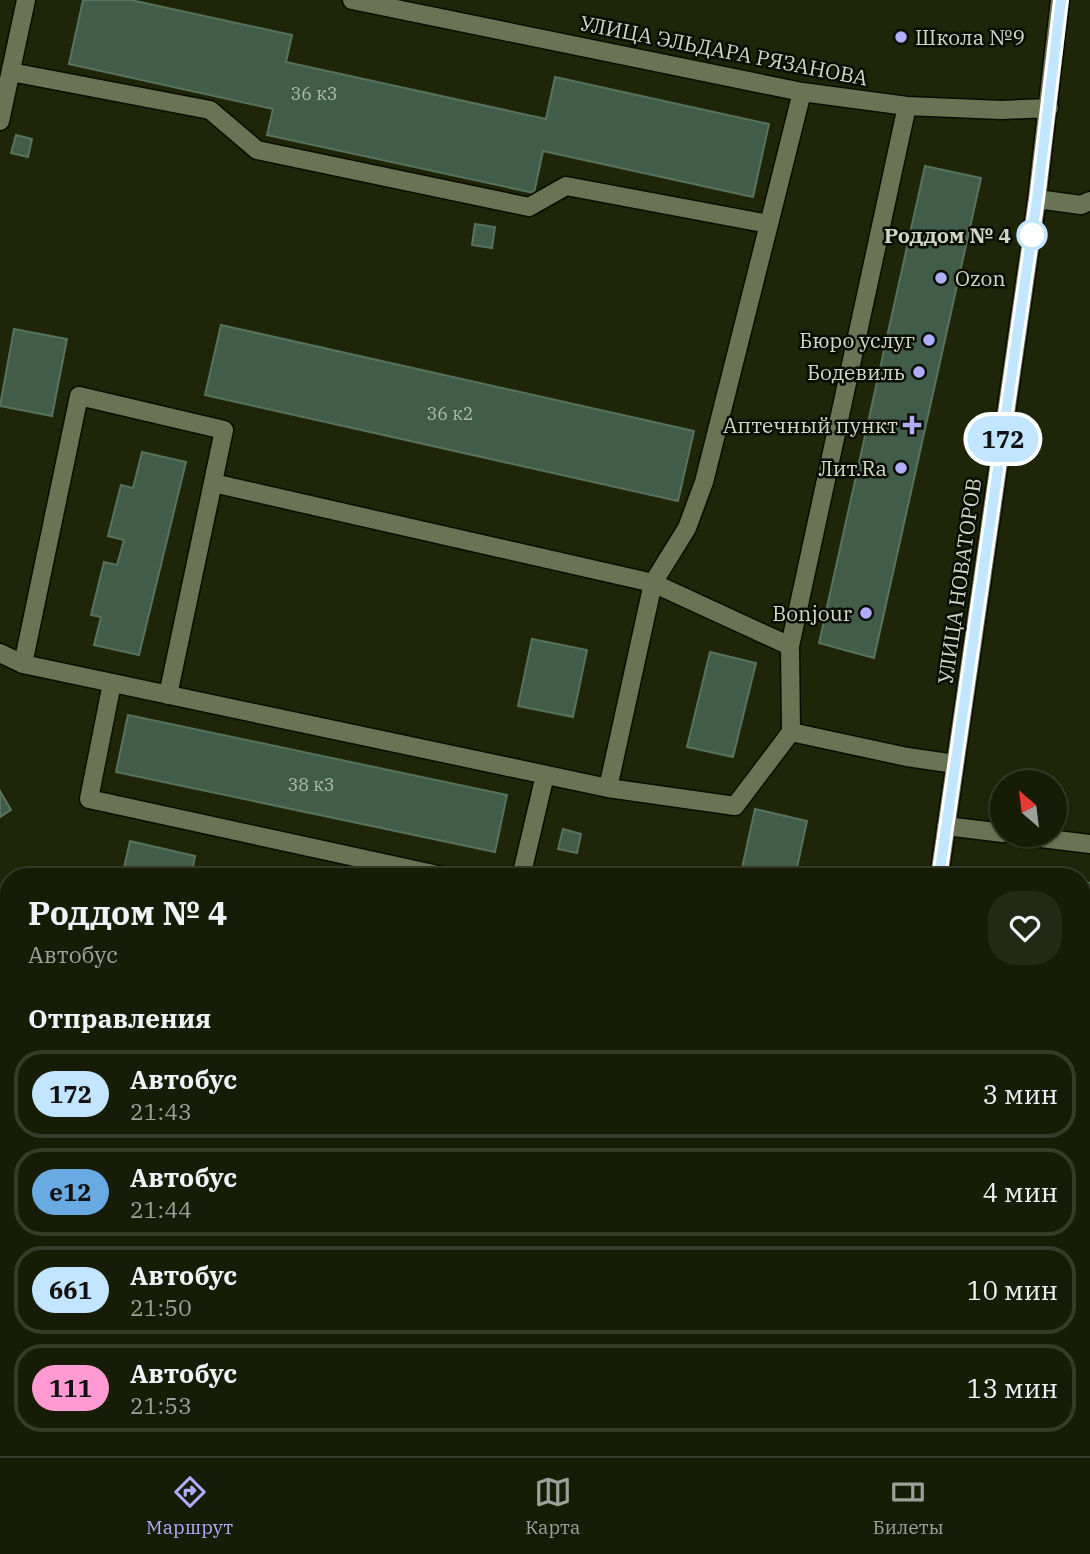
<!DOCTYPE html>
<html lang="ru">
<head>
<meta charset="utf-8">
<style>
	body { margin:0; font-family:"IBM Plex Serif",serif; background:#242915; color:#f1f3f6; height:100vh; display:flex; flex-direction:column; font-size:26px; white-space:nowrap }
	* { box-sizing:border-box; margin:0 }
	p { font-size:23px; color:#9ea19b }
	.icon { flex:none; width:38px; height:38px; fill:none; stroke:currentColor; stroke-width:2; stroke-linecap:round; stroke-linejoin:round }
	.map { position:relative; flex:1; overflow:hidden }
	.details { position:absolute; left:0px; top:868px; width:1090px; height:588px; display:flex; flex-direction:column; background:#171c07; border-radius:28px 28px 0 0; box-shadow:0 2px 5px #0004,0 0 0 2px #363a28 }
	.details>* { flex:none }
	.badge { padding:0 14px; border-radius:23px; font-size:24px; line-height:46px }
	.needle { width:46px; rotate:332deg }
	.fabs { position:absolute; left:990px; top:770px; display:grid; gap:14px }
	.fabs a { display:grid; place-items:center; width:77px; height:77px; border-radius:50%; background:#171c07; box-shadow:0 2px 5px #0004,0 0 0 2px #363a28; font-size:35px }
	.map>.badge { position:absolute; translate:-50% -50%; box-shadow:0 0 0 4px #fff }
	h2 { padding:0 28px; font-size:26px; line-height:63px }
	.round { display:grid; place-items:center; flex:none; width:74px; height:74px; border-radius:28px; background:#242915 }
	.headline { display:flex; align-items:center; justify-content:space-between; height:119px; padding:0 28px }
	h1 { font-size:33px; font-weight:700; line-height:52px }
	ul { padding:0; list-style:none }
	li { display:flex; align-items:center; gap:21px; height:88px; margin:0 14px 10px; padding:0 14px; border:4px solid #363a28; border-radius:28px }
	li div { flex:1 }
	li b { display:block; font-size:26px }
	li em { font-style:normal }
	li .badge { min-width:77px; font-weight:700; text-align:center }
	.dock { display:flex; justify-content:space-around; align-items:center; height:98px; border-top:2px solid #363a28; background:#171c07; font-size:19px; color:#9ea19b }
	.dock a { display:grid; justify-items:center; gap:4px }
	.dock .on { color:#b0aefa }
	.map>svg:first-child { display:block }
	.building { fill:#415c49; stroke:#57735e; stroke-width:2 }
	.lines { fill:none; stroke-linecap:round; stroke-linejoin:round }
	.minor-casing { stroke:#090d00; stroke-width:21 }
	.minor { stroke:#6b7355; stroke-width:18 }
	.line-casing { stroke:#fff; stroke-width:16 }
	.line { stroke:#c2e6ff; stroke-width:10 }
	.poi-dot { fill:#b0aefa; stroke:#0a0d03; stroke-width:2.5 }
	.stop-dot { fill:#fff; stroke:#c2e6ff; stroke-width:3.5 }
	.labels { text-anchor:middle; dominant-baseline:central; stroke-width:5; stroke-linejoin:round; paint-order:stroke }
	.number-label { font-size:18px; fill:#aeb8a7 }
	.poi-label { font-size:21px; fill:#d2d7c6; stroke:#0a0d03; text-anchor:end }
	.street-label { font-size:21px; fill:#d2d7c6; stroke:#0a0d03 }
	.stop-label { font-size:21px; font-weight:bold; fill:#d2d7c6; stroke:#0a0d03; text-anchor:end }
</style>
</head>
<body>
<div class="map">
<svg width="1090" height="1456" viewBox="0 0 1090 1456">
	<rect width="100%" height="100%" fill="#1f2509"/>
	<path class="building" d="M83,0H131L292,35L286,62L546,119L555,77L769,124L753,197L543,151L534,193L267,135L273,109L69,64Z
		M16,135L32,139L28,157L11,153Z
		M925,166L981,178L874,658L819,643Z
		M475,224L495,227L492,248L472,245Z
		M221,325L694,431L678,501L205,395Z
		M14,329L67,339L52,416L0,406Z
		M142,452L186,462L139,655L94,645L101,617L91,615L104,562L117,565L124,540L108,536L121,485L133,488Z
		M532,639L587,650L573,717L518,706Z
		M710,652L756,663L733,757L687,747Z
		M128,715L507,795L495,852L116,772Z
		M0,791L11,810L0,817Z
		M755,809L807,821L795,877H740Z
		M563,829L581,834L577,853L558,849Z
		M130,841L195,856L191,877H122Z
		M1082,881L1090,883V954L1082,953Z
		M1082,1130L1090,1131V1173L1082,1172Z
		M567,1447H599L582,1456H572Z"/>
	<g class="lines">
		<defs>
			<path id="minor" d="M352,0L802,92L907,106L1001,110L1049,108
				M11,72L210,110L257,150L529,207L566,186L769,224L802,92
				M0,121L26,0
				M1037,199L1081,205L1090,201
				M769,224L704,482L687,528L653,583L790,646
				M213,483L653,583L608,788
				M0,653L23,664
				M112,683L89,799L447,877
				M168,695L224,430L79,396L23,664L608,788L735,806L791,732L907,757L955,764
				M791,732L790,646L907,106
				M946,826L1003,833
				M1017,835L1090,844
				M521,877L545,775
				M939,877L1037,199L1060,0
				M1082,1094L1090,1095
				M1082,1216L1090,1219
				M1082,1300L1090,1301
				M18,1447L56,1456
				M189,1456L190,1447
				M456,1456L458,1447
				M859,1456L860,1447
				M937,1456L938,1447"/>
		</defs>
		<use href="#minor" class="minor-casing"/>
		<use href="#minor" class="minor"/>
	</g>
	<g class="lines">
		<defs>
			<path id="line" d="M939,877L1037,199L1061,0"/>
		</defs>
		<use href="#line" class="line-casing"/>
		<use href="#line" class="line"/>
	</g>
	<g class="poi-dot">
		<circle cx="901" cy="37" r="7"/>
		<circle cx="941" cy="278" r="7"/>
		<circle cx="929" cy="340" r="7"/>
		<circle cx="919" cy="372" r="7"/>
		<path d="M908.5 414.5h7v7h7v7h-7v7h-7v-7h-7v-7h7z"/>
		<circle cx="901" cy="468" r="7"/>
		<circle cx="866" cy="613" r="7"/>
	</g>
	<circle class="stop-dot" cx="1032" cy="235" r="14"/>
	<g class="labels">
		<g class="number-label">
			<text x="314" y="93">36 к3</text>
			<text x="450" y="413">36 к2</text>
			<text x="311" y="784">38 к3</text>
		</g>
		<g class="poi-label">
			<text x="915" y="37" text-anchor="start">Школа №9</text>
			<text x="955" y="278" text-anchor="start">Ozon</text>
			<text x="915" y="340">Бюро услуг</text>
			<text x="905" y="372">Бодевиль</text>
			<text x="898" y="425">Аптечный пункт</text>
			<text x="887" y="468">Лит.Ra</text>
			<text x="852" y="613">Bonjour</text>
		</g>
		<g class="street-label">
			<text transform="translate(724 50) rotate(11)">УЛИЦА ЭЛЬДАРА РЯЗАНОВА</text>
			<text transform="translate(959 581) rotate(-82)">УЛИЦА НОВАТОРОВ</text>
		</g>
		<g class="stop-label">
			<text x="1011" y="235">Роддом № 4</text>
		</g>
	</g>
</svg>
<div class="fabs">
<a><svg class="needle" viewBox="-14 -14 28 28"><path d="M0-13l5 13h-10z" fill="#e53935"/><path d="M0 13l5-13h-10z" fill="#9ea19b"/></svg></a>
</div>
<b class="badge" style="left:1003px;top:439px;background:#c2e6ff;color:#111">172</b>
<section class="details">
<div class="headline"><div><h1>Роддом № 4</h1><p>Автобус</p></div><a class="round"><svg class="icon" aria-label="heart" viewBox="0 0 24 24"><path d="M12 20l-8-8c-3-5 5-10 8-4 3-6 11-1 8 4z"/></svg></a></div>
<h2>Отправления</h2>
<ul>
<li><span class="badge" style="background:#c2e6ff;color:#111">172</span><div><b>Автобус</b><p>21:43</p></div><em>3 мин</em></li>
<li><span class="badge" style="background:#69aae2;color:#111">е12</span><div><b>Автобус</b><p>21:44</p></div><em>4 мин</em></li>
<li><span class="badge" style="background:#c2e6ff;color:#111">661</span><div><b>Автобус</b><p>21:50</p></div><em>10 мин</em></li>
<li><span class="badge" style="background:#ff9ad2;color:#111">111</span><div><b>Автобус</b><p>21:53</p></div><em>13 мин</em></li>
</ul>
</section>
</div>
<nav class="dock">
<a class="on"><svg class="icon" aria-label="directions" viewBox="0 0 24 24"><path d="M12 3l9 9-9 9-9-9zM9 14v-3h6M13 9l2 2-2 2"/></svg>Маршрут</a>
<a><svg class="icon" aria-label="map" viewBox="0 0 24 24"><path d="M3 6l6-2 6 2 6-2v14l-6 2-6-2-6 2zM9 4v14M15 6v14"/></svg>Карта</a>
<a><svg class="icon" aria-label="tickets" viewBox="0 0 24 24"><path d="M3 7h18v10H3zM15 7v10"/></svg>Билеты</a>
</nav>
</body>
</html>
